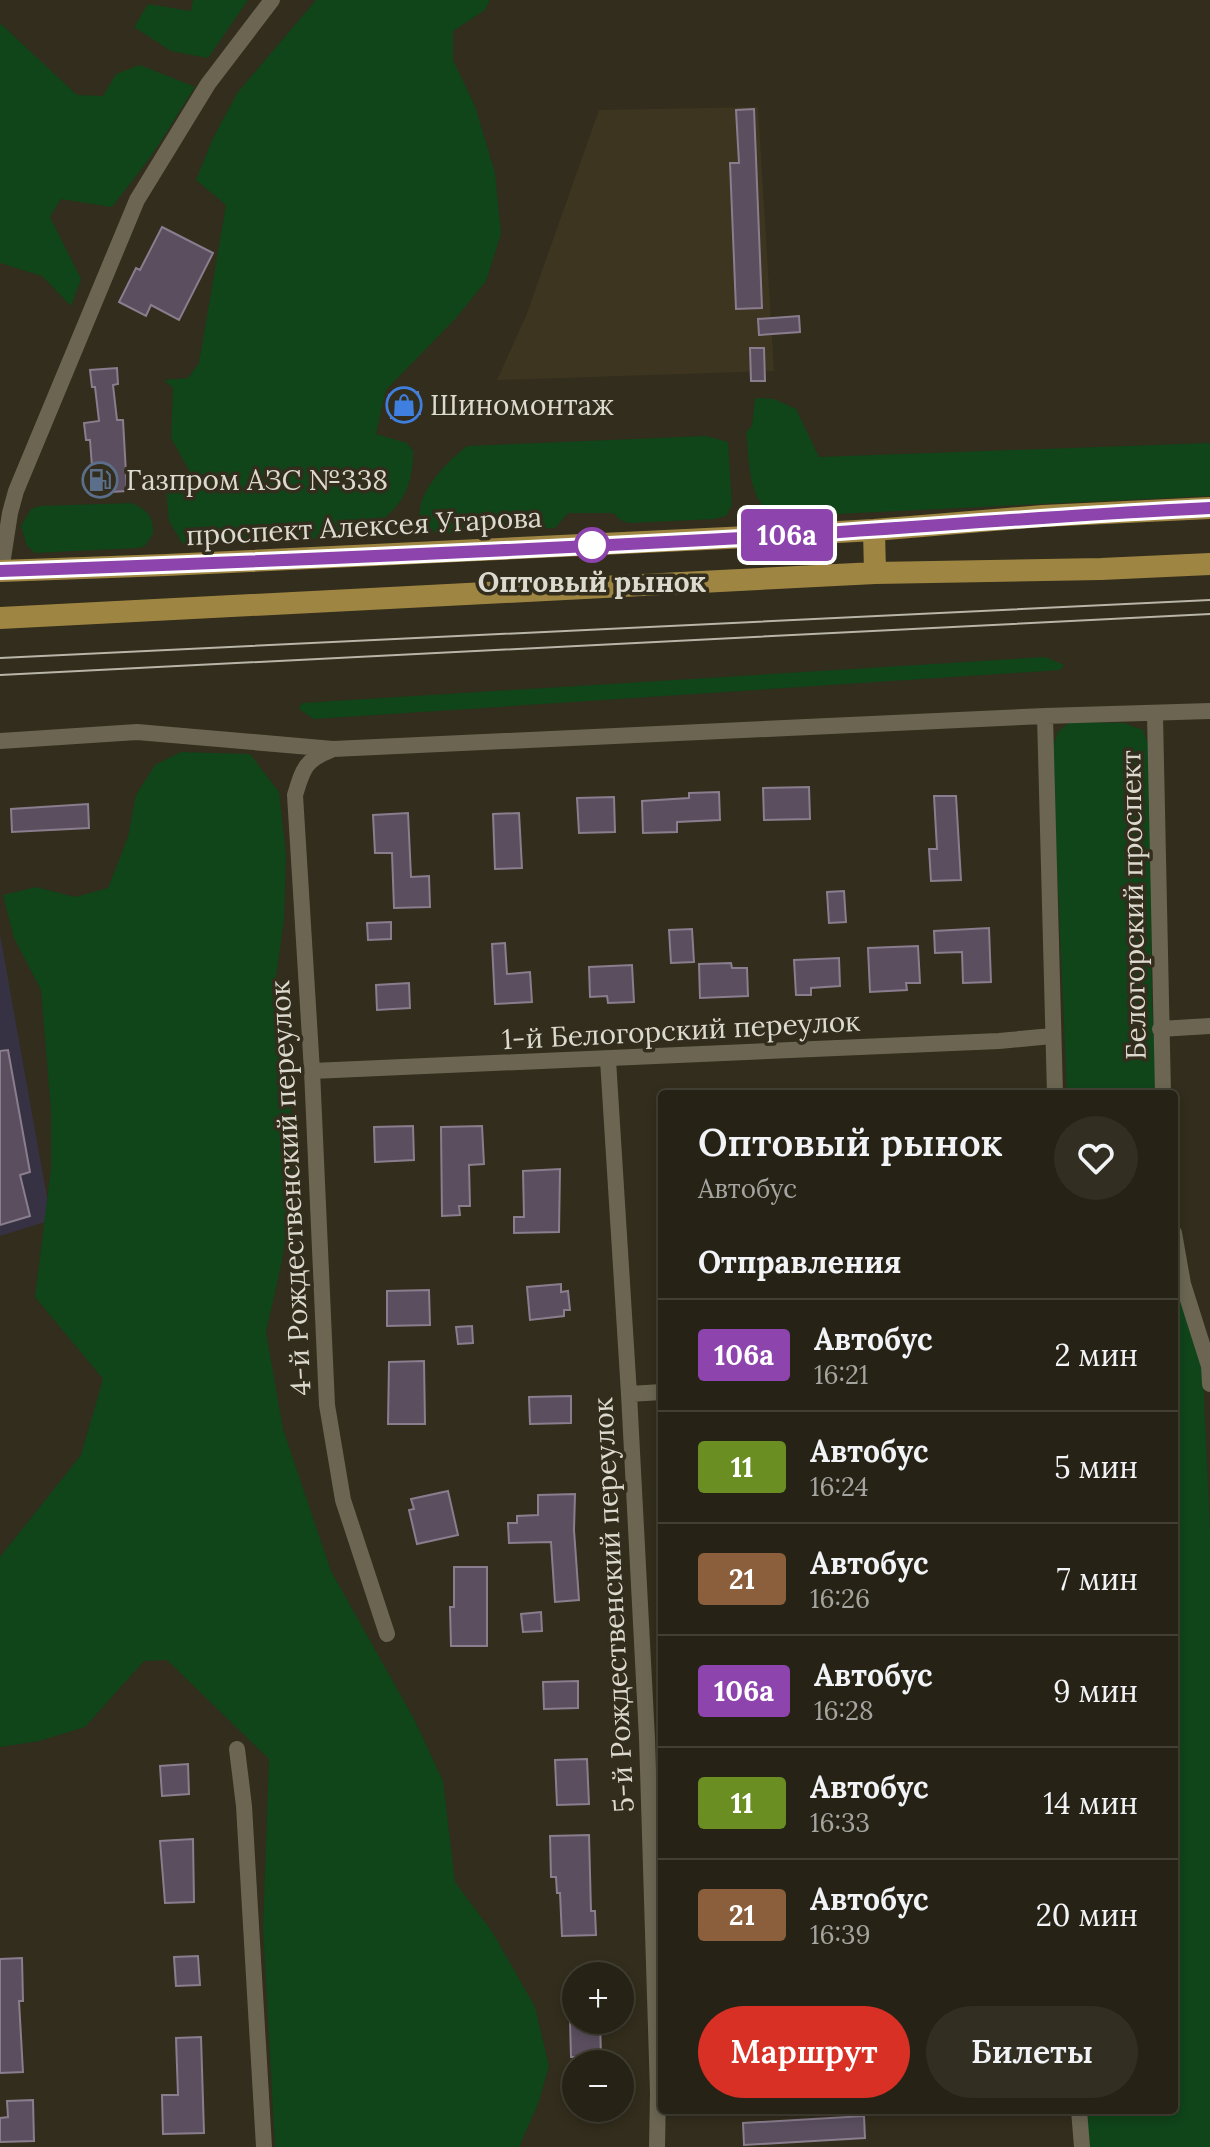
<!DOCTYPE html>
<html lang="ru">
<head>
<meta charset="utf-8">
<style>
	body { margin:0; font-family:Lora,serif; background:#322f22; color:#f1f3f6; height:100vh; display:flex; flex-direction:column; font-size:30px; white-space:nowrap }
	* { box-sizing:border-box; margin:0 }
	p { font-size:26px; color:#a4a4a0 }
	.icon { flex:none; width:44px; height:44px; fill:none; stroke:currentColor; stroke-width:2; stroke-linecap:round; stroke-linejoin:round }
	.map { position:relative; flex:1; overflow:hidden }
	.drawer { position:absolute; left:658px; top:1090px; width:520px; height:1024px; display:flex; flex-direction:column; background:#262215; border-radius:8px; box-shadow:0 4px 12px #0003,0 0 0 2px #423f34 }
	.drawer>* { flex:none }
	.badge { padding:0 16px; border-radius:6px; font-size:28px; line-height:52px }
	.controls { position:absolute; left:562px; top:1962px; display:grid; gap:16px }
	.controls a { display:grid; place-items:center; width:72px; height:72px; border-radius:50%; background:#262215; box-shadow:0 4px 12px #0003,0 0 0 2px #423f34; font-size:40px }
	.map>.badge { position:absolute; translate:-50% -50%; box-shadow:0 0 0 4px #fff }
	h2 { padding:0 40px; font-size:30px; line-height:72px }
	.round { display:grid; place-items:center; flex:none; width:84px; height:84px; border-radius:42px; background:#322f22 }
	.overview { display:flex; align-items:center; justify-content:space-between; height:136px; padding:0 40px }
	h1 { font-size:38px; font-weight:600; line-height:60px }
	.cta { display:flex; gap:16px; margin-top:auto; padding:16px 40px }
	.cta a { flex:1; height:92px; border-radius:48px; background:#d93025; color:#fff; font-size:32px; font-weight:600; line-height:92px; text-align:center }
	.cta a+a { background:#322f22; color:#f1f3f6 }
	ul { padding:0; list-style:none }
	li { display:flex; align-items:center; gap:24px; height:112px; padding:0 40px; border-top:2px solid #423f34 }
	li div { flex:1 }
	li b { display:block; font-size:30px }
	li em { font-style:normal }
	li .badge { min-width:88px; font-weight:700; text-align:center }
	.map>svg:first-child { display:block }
	.built { fill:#3d351f }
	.industrial { fill:#363243 }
	.green { fill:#104419 }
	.building { fill:#5b4f5f; stroke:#8a7d8e; stroke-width:2 }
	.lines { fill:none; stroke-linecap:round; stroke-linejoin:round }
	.minor { stroke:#6b6552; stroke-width:16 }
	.primary { stroke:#9f8542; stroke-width:22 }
	.tram { stroke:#b9b5a9; stroke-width:2 }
	.line-casing { stroke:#fff; stroke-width:18 }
	.line { stroke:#8e44ad; stroke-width:12 }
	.stop-dot { fill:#fff; stroke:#8e44ad; stroke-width:4 }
	.labels { text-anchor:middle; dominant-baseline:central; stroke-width:7; stroke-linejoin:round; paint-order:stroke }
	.poi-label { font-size:28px; fill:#dcd9ce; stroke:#322d1c; text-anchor:start }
	.street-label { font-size:28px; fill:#dcd9ce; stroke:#322d1c }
	.stop-label { font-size:28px; font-weight:bold; fill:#dcd9ce; stroke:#322d1c }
</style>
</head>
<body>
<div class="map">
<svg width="1210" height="2147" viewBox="0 0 1210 2147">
	<rect width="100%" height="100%" fill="#322d1c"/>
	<path class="built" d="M758,107L774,371L497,380L526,316L599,110Z"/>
	<path class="industrial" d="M0,934L51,1220L0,1236Z"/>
	<path class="green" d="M193,0H248L208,58L171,51L134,27L148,4L191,11Z
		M316,0H490L485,10L453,31V60L475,106L495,173L501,234L486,281L456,318L386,390L376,434L407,443L413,451C414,499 390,522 346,537L183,544L169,521L166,488L200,490L171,438L173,388L164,380L188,378L199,363L226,205L196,180L213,138L238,92Z
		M0,23L77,95L103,96L116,74L140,65L195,87L152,155L112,207L61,199L50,217L81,279L71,306L42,276L0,263Z
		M755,398L774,399L796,409L819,457L1210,443V496L774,517C747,497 750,463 746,432L752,426Z
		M706,436L728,442L732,505L726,516L714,519L630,523L622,521L613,513H568L555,528L436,533L420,519C416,492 447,462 467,446Z
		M131,503C147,509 154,517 153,534L145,546L137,548L35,553L27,546L21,526L31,509L40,506Z
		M1045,657L1064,665L1060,670L314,719L299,709L302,703Z
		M1070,722L1124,723L1143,730L1149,746L1152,998L1157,1094H1067L1052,748L1058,732Z
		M181,752L250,754L279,792L286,855L284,920L273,998L290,1085L293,1176L282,1261L266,1332L283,1429L331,1571L414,1719L443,1781L455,1882L493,1933L535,2007L549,2066L538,2104L519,2147H275L263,1928L269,1759L167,1660L144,1661L85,1727L39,1741L0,1747V1557L81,1455L103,1379L35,1297L51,1168V1110L41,990L14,938L3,895L36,887L75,897L108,888L128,837L136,795L155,765Z
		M1174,1271L1203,1373L1210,1531V2147H1089L1087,2110H1174Z"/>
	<path class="building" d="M754,109L762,308L736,309L730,163H739L736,110Z
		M162,227L213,253L179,320L151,305L146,316L119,302L136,268L140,270Z
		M799,316L800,332L759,335L758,319Z
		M750,348H764L765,381H751Z
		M117,368L118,384L113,385L117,420H123L127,491L94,493L90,440H86L84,423L99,421L95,387H92L90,370Z
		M418,392L420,414L391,418L389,395Z
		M809,787L810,819L764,820L763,788Z
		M719,792L720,820L677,822V832L643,833L642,801L689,798V793Z
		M934,796H956L961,880L931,881L929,849H937Z
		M614,797L615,832L579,833L577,798Z
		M88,804L89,828L12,832L11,809Z
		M408,813L411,877L429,876L430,907L394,908L392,853H375L373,815Z
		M519,813L522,868L495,869L493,814Z
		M844,891L846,922L829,923L827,892Z
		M391,922V939L368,940L367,923Z
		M989,928L991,982L963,983L962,952L935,953L934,931Z
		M692,929L694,962L671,963L669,930Z
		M505,943L507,974L530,972L532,1002L495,1004L492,944Z
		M918,946L920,983H906L907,990L870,992L868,948Z
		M839,958L840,986L811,988V995H796L794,960Z
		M731,963L732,968H747L748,996L700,998L699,964Z
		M632,965L634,1002L608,1003L607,996L590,997L589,967Z
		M409,983L410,1008L377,1010L376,985Z
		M8,1050L30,1172L20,1175L30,1216L0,1225V1051Z
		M413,1126L414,1160L375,1162L374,1127Z
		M482,1126L484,1164L469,1165L470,1206H459L460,1215L442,1216L441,1127Z
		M560,1169L559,1232L514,1233V1217H524L523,1171Z
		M561,1284V1292L568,1291L570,1310H564V1316L530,1320L527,1287Z
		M429,1290L430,1325L387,1326V1291Z
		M472,1326L473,1343L458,1344L456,1327Z
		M424,1361L425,1424H388L389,1362Z
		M571,1396V1423L530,1424L529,1397Z
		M448,1491L458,1535L417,1544L409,1510L414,1509L411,1499Z
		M575,1494L574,1530L579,1600L555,1602L551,1542L509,1543L508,1523H517V1516L538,1515V1495Z
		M454,1567H487V1646H451L450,1607H454Z
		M541,1612L542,1631L523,1632L521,1614Z
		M578,1681V1708L544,1709L543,1682Z
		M587,1759L589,1804L557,1805L555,1760Z
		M188,1764L189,1794L162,1796L160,1766Z
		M589,1835L591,1911H595L596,1935L562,1936L560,1893H557L556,1877H551L550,1836Z
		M193,1839L194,1902L165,1903L160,1841Z
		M198,1956L200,1985L176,1986L174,1957Z
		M22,1958L23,2001H19L23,2072L0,2073V1959Z
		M570,2020H600L601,2057H571Z
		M201,2037L204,2133L163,2134L162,2095H178L176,2038Z
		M33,2100L34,2141L0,2142V2118L8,2117L7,2101Z
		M864,2116L865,2138L744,2145L743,2123Z"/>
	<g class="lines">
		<path class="minor" d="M1,571L10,513L16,491L137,200L208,84L272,0
			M1155,715L1163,1094
			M1045,716L1055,1094
			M0,741L137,732L333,749L1045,716L1210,711
			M331,750C305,760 303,769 295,795L312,1071L327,1405L343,1500L387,1634
			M1160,1029L1210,1026
			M608,1060L629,1394L647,1738L658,2093L657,2147
			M312,1071L999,1041L1052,1036
			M1174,1233L1183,1284L1209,1366L1210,1384
			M629,1394L662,1392
			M237,1749L244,1806L264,2147
			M1079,2110L1082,2147"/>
		<path class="primary" d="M874,530L875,573
			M0,571L166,565L748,537L874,530L1043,516L1210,508
			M0,618L875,573L1101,569L1210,564"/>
		<path class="tram" d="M0,658L1210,600
			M0,675L1210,614"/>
	</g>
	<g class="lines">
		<defs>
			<path id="line" d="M0,571C253,562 507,551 760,537C910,528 1060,515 1210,508"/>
		</defs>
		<use href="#line" class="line-casing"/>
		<use href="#line" class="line"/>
	</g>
	<defs>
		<symbol id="shop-ring" viewBox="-11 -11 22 22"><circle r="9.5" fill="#322d1c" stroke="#3f7fe0" stroke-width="1.5"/><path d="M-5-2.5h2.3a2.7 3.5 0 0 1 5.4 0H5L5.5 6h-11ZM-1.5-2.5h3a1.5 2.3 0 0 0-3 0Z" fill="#3f7fe0"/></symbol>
		<symbol id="fuel-ring" viewBox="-11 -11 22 22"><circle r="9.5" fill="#322d1c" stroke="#5c6f8a" stroke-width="1.5"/><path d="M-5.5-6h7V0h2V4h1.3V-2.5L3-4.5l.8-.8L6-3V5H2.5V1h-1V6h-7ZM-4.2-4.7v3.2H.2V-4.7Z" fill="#5c6f8a"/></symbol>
	</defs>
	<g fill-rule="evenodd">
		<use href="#shop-ring" x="384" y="385" width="40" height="40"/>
		<use href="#fuel-ring" x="80" y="460" width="40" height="40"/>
	</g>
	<circle class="stop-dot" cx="592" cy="545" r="16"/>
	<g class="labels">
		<g class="poi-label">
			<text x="430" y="405">Шиномонтаж</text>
			<text x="126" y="480">Газпром АЗС №338</text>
		</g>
		<g class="street-label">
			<text transform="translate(364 526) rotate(-3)">проспект Алексея Угарова</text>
			<text transform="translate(1133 905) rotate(-91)">Белогорский проспект</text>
			<text transform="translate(681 1030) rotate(-3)">1-й Белогорский переулок</text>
			<text transform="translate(290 1188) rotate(-93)">4-й Рождественский переулок</text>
			<text transform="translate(613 1605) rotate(-93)">5-й Рождественский переулок</text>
		</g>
		<g class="stop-label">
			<text x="592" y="582">Оптовый рынок</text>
		</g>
	</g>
</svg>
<div class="controls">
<a>+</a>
<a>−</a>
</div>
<b class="badge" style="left:787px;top:535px;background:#8e44ad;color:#fff">106а</b>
<section class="drawer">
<div class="overview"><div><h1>Оптовый рынок</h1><p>Автобус</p></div><a class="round"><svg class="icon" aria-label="heart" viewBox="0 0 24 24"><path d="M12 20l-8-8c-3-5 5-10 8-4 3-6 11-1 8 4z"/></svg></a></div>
<h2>Отправления</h2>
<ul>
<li><span class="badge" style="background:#8e44ad;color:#fff">106а</span><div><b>Автобус</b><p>16:21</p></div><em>2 мин</em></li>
<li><span class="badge" style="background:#6b8e23;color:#fff">11</span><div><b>Автобус</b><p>16:24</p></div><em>5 мин</em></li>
<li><span class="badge" style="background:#8b5e3c;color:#fff">21</span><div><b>Автобус</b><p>16:26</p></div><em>7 мин</em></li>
<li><span class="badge" style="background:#8e44ad;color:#fff">106а</span><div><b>Автобус</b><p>16:28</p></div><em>9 мин</em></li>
<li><span class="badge" style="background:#6b8e23;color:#fff">11</span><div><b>Автобус</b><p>16:33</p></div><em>14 мин</em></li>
<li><span class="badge" style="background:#8b5e3c;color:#fff">21</span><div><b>Автобус</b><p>16:39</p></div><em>20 мин</em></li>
</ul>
<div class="cta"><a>Маршрут</a><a>Билеты</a></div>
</section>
</div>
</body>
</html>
